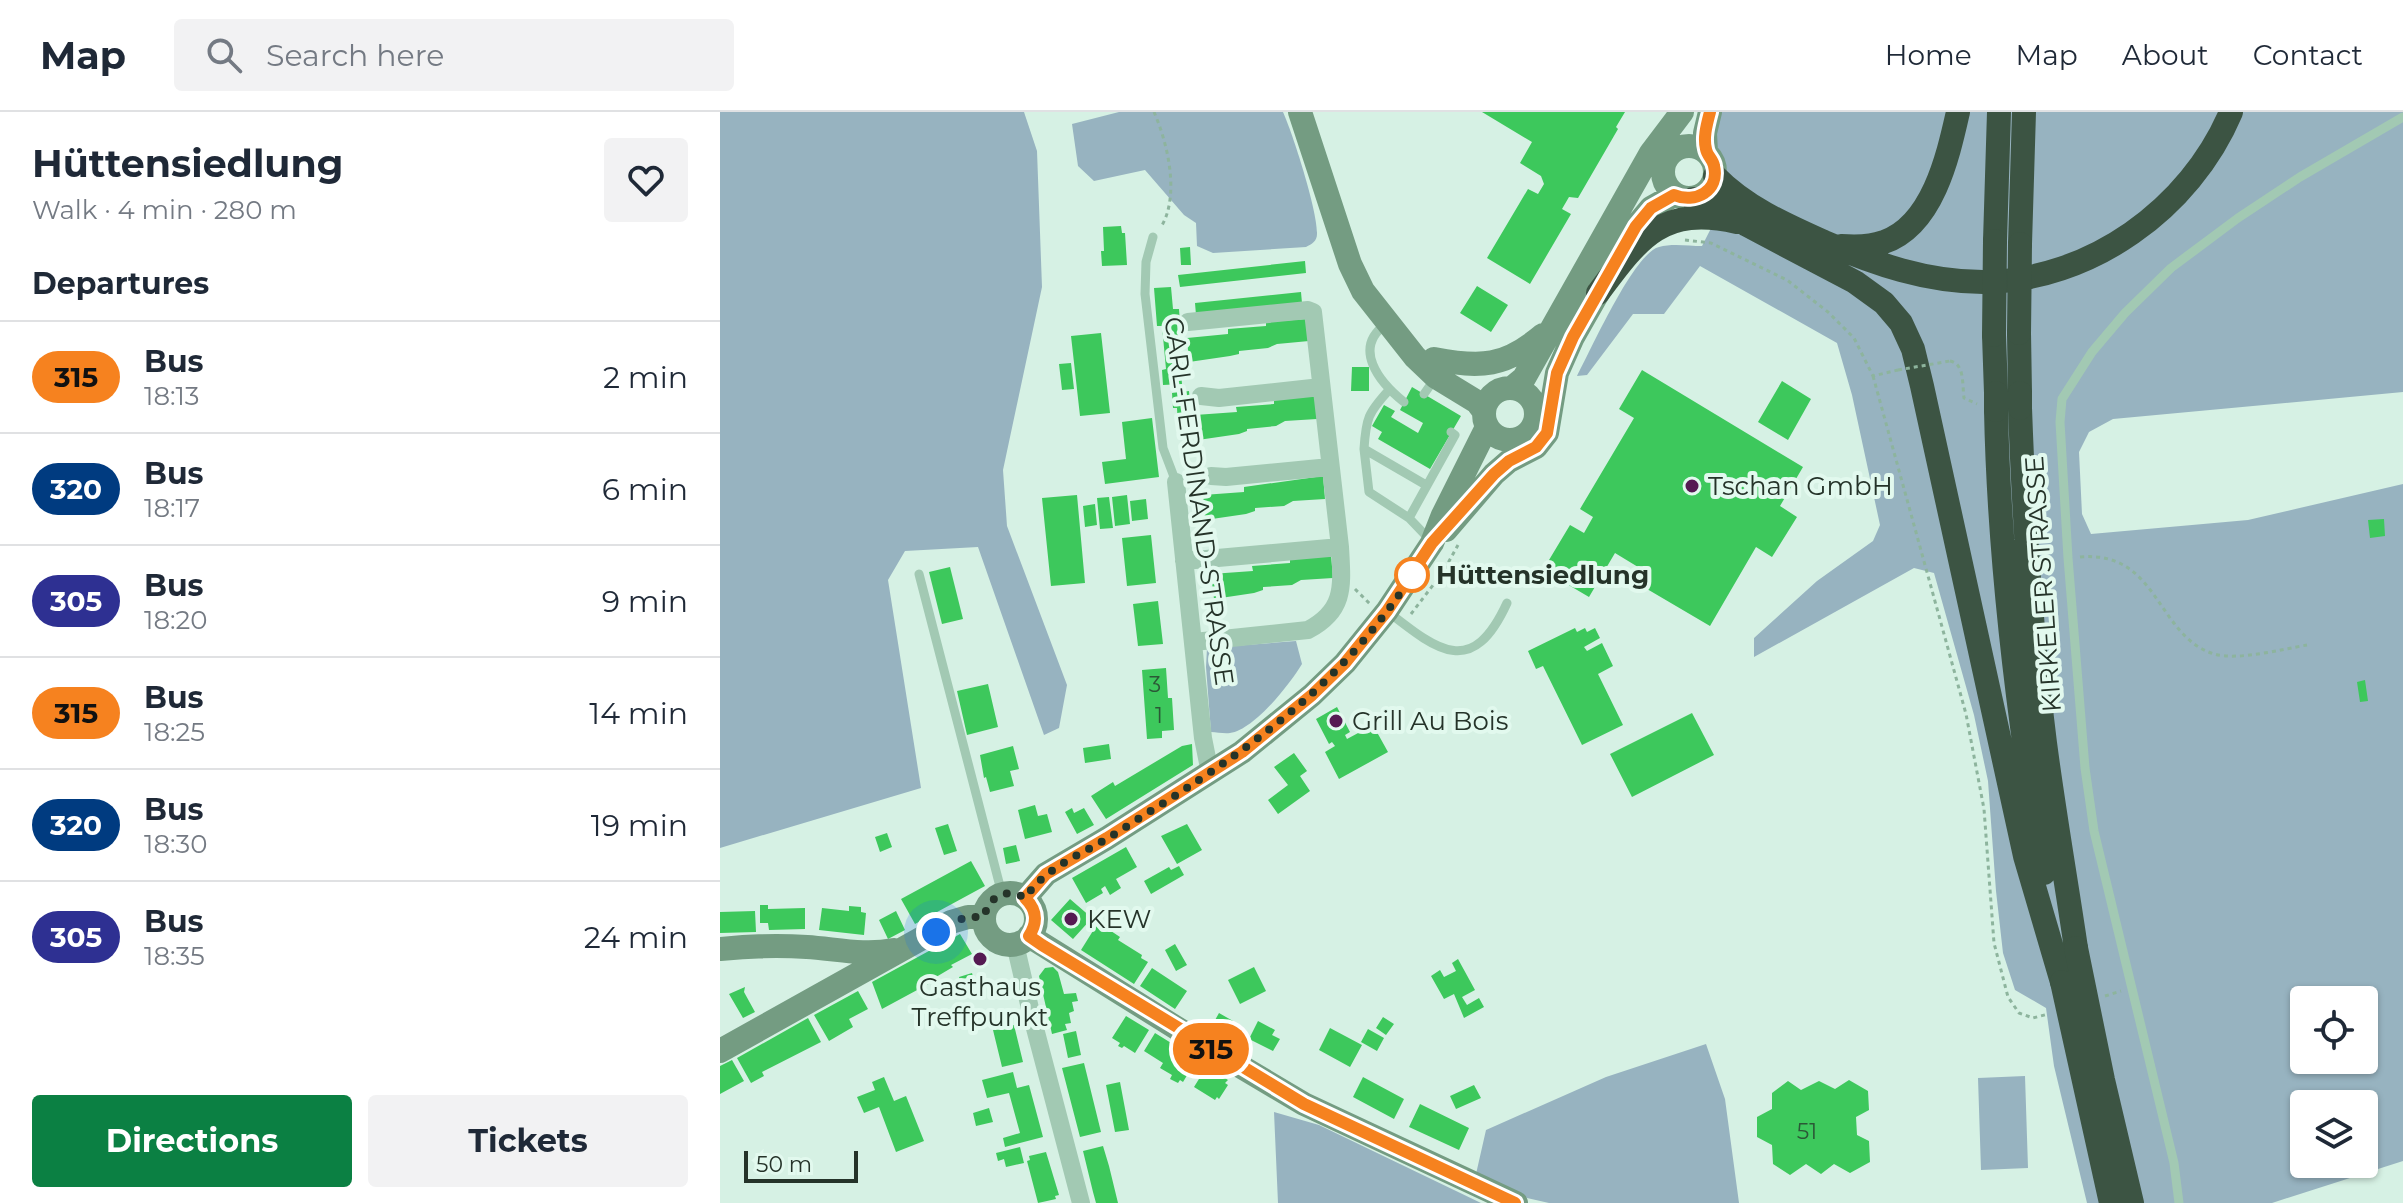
<!DOCTYPE html>
<html lang="en">
<head>
<meta charset="utf-8">
<style>
	body { margin:0; font-family:Montserrat,sans-serif; background:#f2f2f3; color:#1f2937; height:100vh; display:flex; flex-direction:column; font-size:30px; white-space:nowrap }
	* { box-sizing:border-box; margin:0 }
	p { font-size:26px; color:#747a83 }
	.icon { flex:none; width:44px; height:44px; fill:none; stroke:currentColor; stroke-width:2; stroke-linecap:round; stroke-linejoin:round }
	.map { position:relative; flex:1; overflow:hidden }
	.drawer { display:flex; flex-direction:column; background:#fff; width:720px }
	.drawer>* { flex:none }
	.badge { padding:0 16px; border-radius:26px; font-size:28px; line-height:52px }
	.buttons { position:absolute; left:1570px; top:874px; display:grid; gap:16px }
	.buttons a { display:grid; place-items:center; width:88px; height:88px; border-radius:8px; background:#fff; box-shadow:0 2px 6px #0004; font-size:40px }
	.scale { position:absolute; left:24px; bottom:20px; width:114px; box-sizing:border-box; padding-left:8px; border:4px solid #253329; border-top:0; font-size:22px; line-height:28px; white-space:nowrap; color:#253329; -webkit-text-stroke:6px #e2f9ee; paint-order:stroke }
	.you { position:absolute; width:40px; height:40px; margin:-20px; border:6px solid #fff; border-radius:50%; background:#1a73e8; box-shadow:0 0 0 12px #1a73e833 }
	.map>.badge { position:absolute; translate:-50% -50%; box-shadow:0 0 0 4px #fff }
	h2 { padding:0 32px; font-size:30px; line-height:72px }
	.round { display:grid; place-items:center; flex:none; width:84px; height:84px; border-radius:8px; background:#f2f2f3 }
	.headline { display:flex; align-items:center; justify-content:space-between; height:136px; padding:0 32px }
	h1 { font-size:38px; font-weight:700; line-height:60px }
	.primary-button { display:flex; gap:16px; margin-top:auto; padding:16px 32px }
	.primary-button a { flex:1; height:92px; border-radius:8px; background:#0b8043; color:#fff; font-size:32px; font-weight:700; line-height:92px; text-align:center }
	.primary-button a+a { background:#f2f2f3; color:#1f2937 }
	ul { padding:0; list-style:none }
	li { display:flex; align-items:center; gap:24px; height:112px; padding:0 32px; border-top:2px solid #e0e1e3 }
	li div { flex:1 }
	li b { display:block; font-size:30px }
	li em { font-style:normal }
	li .badge { min-width:88px; font-weight:700; text-align:center }
	header { display:flex; align-items:center; gap:48px; box-sizing:border-box; height:112px; padding:0 40px; background:#fff; border-bottom:2px solid #e0e1e3 }
	header strong { font-size:38px }
	nav { display:flex; gap:44px; margin-inline-start:auto; font-size:28px }
	.search { width:560px; height:72px; background:#f2f2f3; display:flex; align-items:center; gap:20px; box-sizing:border-box; padding:0 28px; border-radius:8px; color:#747a83; font-size:30px }
	main { display:flex; flex:1; min-height:0 }
	.map>svg:first-child { display:block }
	.green { fill:#97b3c0; fill-rule:evenodd }
	.building { fill:#3dc85c }
	.lines { fill:none; stroke-linecap:round; stroke-linejoin:round }
	.path { stroke:#8db49d; stroke-width:3; stroke-dasharray:4 4; stroke-linecap:butt }
	.lane { stroke:#a2c9b3; stroke-width:9 }
	.street { stroke:#a2c9b3; stroke-width:18 }
	.secondary { stroke:#749c82; stroke-width:24 }
	.highway { stroke:#3c5443; stroke-width:24 }
	.path-bridge { stroke:#8db49d; stroke-width:3; stroke-dasharray:4 4; stroke-linecap:butt }
	.highway-bridge { stroke:#3c5443; stroke-width:24 }
	.line-casing { stroke:#fff; stroke-width:18 }
	.line { stroke:#f6821f; stroke-width:12 }
	.walk { stroke:#253329; stroke-width:8; stroke-dasharray:0 14.4 }
	.poi-dot { fill:#551a52; stroke:#e2f9ee; stroke-width:3 }
	.stop-dot { fill:#fff; stroke:#f6821f; stroke-width:4 }
	.labels { text-anchor:middle; dominant-baseline:central; stroke-width:8; stroke-linejoin:round; paint-order:stroke }
	.number-label { font-size:22px; fill:#2b5836 }
	.poi-label { font-size:26px; fill:#253329; stroke:#e2f9ee; text-anchor:start }
	.street-label { font-size:26px; fill:#253329; stroke:#e2f9ee }
	.stop-label { font-size:26px; font-weight:bold; fill:#253329; stroke:#e2f9ee; text-anchor:start }
</style>
</head>
<body>
<header>
<strong>Map</strong>
<div class="search"><svg class="icon" aria-label="search" viewBox="0 0 24 24"><circle cx="10" cy="10" r="6"/><path d="M15 15l6 6"/></svg>Search here</div>
<nav><a>Home</a><a>Map</a><a>About</a><a>Contact</a></nav>
</header>
<main>
<section class="drawer">
<div class="headline"><div><h1>Hüttensiedlung</h1><p>Walk · 4 min · 280 m</p></div><a class="round"><svg class="icon" aria-label="heart" viewBox="0 0 24 24"><path d="M12 20l-8-8c-3-5 5-10 8-4 3-6 11-1 8 4z"/></svg></a></div>
<h2>Departures</h2>
<ul>
<li><span class="badge" style="background:#f6821f;color:#111">315</span><div><b>Bus</b><p>18:13</p></div><em>2 min</em></li>
<li><span class="badge" style="background:#003b80;color:#fff">320</span><div><b>Bus</b><p>18:17</p></div><em>6 min</em></li>
<li><span class="badge" style="background:#2e3092;color:#fff">305</span><div><b>Bus</b><p>18:20</p></div><em>9 min</em></li>
<li><span class="badge" style="background:#f6821f;color:#111">315</span><div><b>Bus</b><p>18:25</p></div><em>14 min</em></li>
<li><span class="badge" style="background:#003b80;color:#fff">320</span><div><b>Bus</b><p>18:30</p></div><em>19 min</em></li>
<li><span class="badge" style="background:#2e3092;color:#fff">305</span><div><b>Bus</b><p>18:35</p></div><em>24 min</em></li>
</ul>
<div class="primary-button"><a>Directions</a><a>Tickets</a></div>
</section>
<div class="map">
<svg width="1683" height="1091" viewBox="0 0 1683 1091">
	<rect width="100%" height="100%" fill="#d6f1e4"/>
	<path class="green" d="M0,0H304L317,39L322,175L283,358L287,414L347,573L339,616L324,623L258,435L185,439L168,468L201,676L0,736Z
		M399,0H563C573,22 598,100 597,122C597,129 592,132 586,135L493,141L477,134L476,111L464,103L425,58L374,69L358,54L352,12Z
		M998,0H1683V280L1393,307L1369,320L1359,340L1362,402L1371,422L1528,408L1683,372V1049L1552,1091H1367L1334,954L1326,896L1295,878L1283,841L1276,779L1268,669L1254,603L1214,461L1194,456L1034,545V526L1097,469L1153,429L1160,413L1132,283L1117,231L980,154L944,202H913L867,263L857,264C871,238 914,141 939,135C952,131 969,134 982,134L1012,75L1005,65L992,24ZM1584,888H1644V948H1584ZM1584,992H1644V1052H1584Z
		M576,529L582,552C570,572 534,618 510,621C504,622 497,620 491,620L486,555L487,536Z
		M986,932L1005,987L1019,1091H829L807,1086L756,1062L766,1018L886,965Z
		M1305,964L1308,1056L1261,1058L1258,966Z
		M554,1000L599,1013L761,1091H558Z"/>
	<path class="building" d="M762,0H905L896,15L898,17L858,86L849,85L842,97L851,102L810,172L767,146L808,77L818,82L824,72L821,64L800,51L812,30Z
		M401,114L402,121H405L407,153L382,154L381,139H384L383,115Z
		M470,135L471,153H461L460,136Z
		M585,149L586,161L460,175L458,163Z
		M757,174L788,193L771,220L740,201Z
		M451,175L453,197H459L460,212H457L462,272L443,273L442,258L446,257L442,214H437L434,176Z
		M581,180L582,191L476,203L475,191Z
		M587,207L589,229L557,232L548,236L519,239V242L510,244L469,250L467,226L508,222V217L546,214V210Z
		M381,221L390,301L360,304L351,224Z
		M351,251L354,277L342,278L339,252Z
		M632,255H649V279H631Z
		M922,258L1083,355L1060,394L1077,405L1052,445L1036,435L990,514L910,467L918,455L895,441L869,485L823,458L850,413L864,421L873,405L860,397L914,306L899,297Z
		M1062,269L1091,287L1068,328L1038,310Z
		M692,275L741,304L710,357L658,327L662,320L652,314L664,293L675,299L671,305L698,321L703,311L680,298Z
		M469,279L472,314L458,315L457,296H453L452,281Z
		M595,284L597,307L565,309L556,314L527,317V319L519,322L478,328L475,303L517,300L516,295L554,292V288Z
		M432,306L439,365L385,372L382,350L406,347L402,310Z
		M603,364L605,387L573,389L564,394L535,396V399L526,402L485,408L483,383L524,380V375Z
		M357,383L365,471L331,474L322,386Z
		M407,383L410,412L395,414L392,385Z
		M389,385L393,416L380,417L377,386Z
		M426,387L428,407L412,409L410,389Z
		M375,392L377,413L365,415L363,394Z
		M1664,407L1665,424L1650,426L1648,408Z
		M431,423L436,471L407,474L402,426Z
		M611,443L613,466L581,468L572,473L543,475V478L534,481L494,487L491,462L533,459L532,454L570,451V447Z
		M230,455L243,507L222,512L209,460Z
		M438,489L443,532L418,534L413,492Z
		M855,516L857,520L865,516L867,520L875,516L880,526L864,535L867,539L882,531L893,554L878,562L903,613L862,633L823,554L816,557L808,539Z
		M446,556L448,586H452L454,618L442,619V626L427,627L422,558Z
		M1645,568L1648,589L1640,590L1637,570Z
		M268,572L278,615L247,623L237,579Z
		M617,595L630,620L625,623L627,627L653,613L668,640L619,667L605,640L615,634L612,630L609,632L596,607Z
		M972,601L994,643L912,685L890,642Z
		M389,632L391,647L365,651L363,636Z
		M472,632L473,653L386,707L371,684L393,670L395,674L462,634Z
		M293,634L299,657L290,659L294,674L270,680L266,665L264,666L260,643Z
		M574,641L587,659L580,664L590,679L558,702L548,688L568,673L554,655Z
		M315,693L318,704L327,702L332,720L305,727L298,698Z
		M352,696L354,701L364,696L374,713L357,722L345,700Z
		M228,712L237,739L224,743L215,716Z
		M467,712L482,738L457,752L441,724Z
		M167,721L172,735L160,740L155,725Z
		M296,733L300,749L286,752L283,736Z
		M406,735L417,755L396,767L401,776L390,783L385,774L381,777L383,781L366,791L352,766Z
		M251,749L265,774L195,812L181,787Z
		M459,754L464,763L431,782L424,769L449,755L451,758Z
		M350,787L372,806L353,827L331,808Z
		M40,793H48V797L85,796V817L49,818L48,811H40Z
		M129,794L141,795V800L146,801L144,823L99,818L102,796L129,799Z
		M35,799L36,820L0,821V800Z
		M176,799L185,818L168,827L159,808Z
		M382,813L400,825L398,828L422,843L421,846L428,850L414,872L361,838L376,814L379,816Z
		M240,822L252,842L231,853L233,855L211,868L212,870L162,897L152,870Z
		M455,832L467,853L456,859L445,838Z
		M738,847L755,878L742,885L747,893L759,886L764,895L744,906L734,882L724,887L711,864L720,858L724,865L736,859L732,851Z
		M333,855L338,860L344,882L356,881L358,889L352,890L354,899L349,901L351,911L345,912L347,918L332,922L319,864L325,856Z
		M534,855L546,879L520,892L508,868Z
		M432,856L467,879L455,897L420,874Z
		M252,861L256,876L243,880L239,865Z
		M25,875L24,880L35,900L23,906L9,882Z
		M138,879L148,897L129,907L133,915L109,929L94,903Z
		M499,901L513,909L504,925L490,917Z
		M406,904L429,918L415,941L404,934L402,936L398,934L400,931L392,926Z
		M663,905L674,912L666,923L656,916Z
		M88,906L101,930L42,960L44,964L31,971L17,946Z
		M538,909L555,918L552,923L560,927L553,939L529,927Z
		M294,913L303,950L282,955L273,918Z
		M610,916L642,933L630,955L599,938Z
		M648,917L664,926L657,939L641,930Z
		M356,919L361,943L348,946L343,922Z
		M435,921L477,947L463,970L460,968L458,971L450,967L452,963L440,956L443,951L424,939Z
		M12,948L24,969L0,982V954Z
		M364,951L381,1020L360,1025L342,956Z
		M487,954L508,968L505,971L508,973L499,987L497,985L495,988L474,975Z
		M293,960L297,976L309,973L323,1025L285,1035L283,1026L300,1021L289,981L267,986L262,968Z
		M164,965L174,989L186,984L204,1029L176,1040L159,995L144,1001L137,985L155,978L152,970Z
		M643,965L684,987L674,1007L633,985Z
		M1129,968L1148,979L1149,998L1136,1005L1137,1023L1149,1029L1150,1050L1130,1061L1114,1052L1101,1062L1086,1052L1070,1063L1053,1052L1052,1033L1037,1025V1005L1052,997V981L1068,969L1081,978L1099,969L1115,977Z
		M400,970L409,1018L395,1020L386,973Z
		M754,973L761,986L736,997L730,984Z
		M700,992L749,1016L739,1038L689,1015Z
		M269,996L273,1010L256,1014L253,1001Z
		M383,1034L389,1054L398,1091H376L373,1080L363,1039Z
		M300,1035L304,1051L286,1055L284,1047L278,1049L276,1041Z
		M326,1040L339,1083L335,1084L336,1087L318,1091L307,1049L310,1048L309,1044Z"/>
	<g class="lines">
		<path class="path" d="M434,0C448,32 460,84 441,115
			M965,128L991,131L1067,168L1108,200L1134,226L1153,264L1178,258
			M1230,249C1245,252 1242,272 1244,286L1257,292
			M1153,264L1246,602L1264,697L1274,831L1288,885L1299,901L1313,906L1328,902
			M1360,445C1439,438 1436,524 1494,542C1518,549 1563,537 1587,533
			M635,477L650,492
			M691,502L723,460L738,433
			M1385,884L1401,879"/>
		<path class="lane" d="M433,125L426,150L425,182L443,336L456,370
			M666,212C632,236 659,270 684,290
			M669,278C648,301 646,306 644,337L706,373
			M704,282L716,265
			M644,337L649,380L689,406
			M710,428L689,406L735,323L731,320
			M199,462L282,782
			M667,499C718,539 752,567 787,491
			M1459,1091L1454,1051L1374,719L1365,656L1348,446L1340,310L1342,287L1372,240L1405,201L1451,156L1518,106L1580,65L1683,5"/>
		<path class="street" d="M468,210L588,198L593,200L620,435C622,473 626,498 588,518L474,530
			M481,284L499,286L601,275
			M491,364L506,365L610,355
			M456,370L483,626L490,661
			M464,449L620,435
			M295,832L312,905L361,1091"/>
		<path class="secondary" d="M580,0L630,152L643,179L695,245L716,265L757,290L763,298
			M943 60a26 26 0 1 1 52 0a26 26 0 1 1-52 0Z
			M986,40L985,21L990,0
			M714,247C761,256 785,255 823,223
			M793,275L804,266L931,41L962,0
			M764 302a26 26 0 1 1 52 0a26 26 0 1 1-52 0Z
			M726,418L774,362L789,349L816,335L827,321L837,261L853,225L916,114L931,96L954,83
			M264 807a26 26 0 1 1 52 0a26 26 0 1 1-52 0Z
			M305,786L326,762L387,726L522,640L592,583L625,551L667,499L712,431L723,403L767,315
			M309,824L471,925L584,992L796,1091
			M0,837C29,834 58,833 87,835C116,837 145,844 174,838
			M0,939L231,810L248,805H264"/>
		<path class="highway" d="M995,64C1025,95 1066,113 1104,130C1155,152 1207,170 1263,170C1370,169 1470,97 1511,0
			M973,87L989,88L1009,97L1027,113L1135,170L1164,191L1181,211L1193,237L1202,274L1305,744L1342,870
			M1275,129L1279,0
			M1300,132L1304,0
			M1121,134C1135,135 1151,135 1164,130C1213,113 1228,44 1238,0
			M878,181C919,126 942,93 1017,110
			M1299,221L1300,281
			M1274,223L1276,281
			M1300,296C1304,408 1311,520 1325,631C1334,700 1346,768 1356,836
			M1276,298C1279,450 1299,611 1324,761"/>
		<path class="path-bridge" d="M1178,258L1230,249"/>
		<path class="highway-bridge" d="M1299,221L1300,132
			M1274,223L1275,129
			M1276,281V298
			M1300,281V296
			M1356,836L1383,968L1412,1091
			M1342,870L1391,1091"/>
	</g>
	<g class="lines">
		<defs>
			<path id="line" d="M795,1091L584,992L322,833L309,824C318,810 317,798 305,786L326,762L387,726L522,640L592,583L625,551L667,499L712,431L774,362L789,349L816,335L827,321L837,261L853,225L916,114L931,96L954,83C975,92 1000,79 994,54C993,47 987,44 986,37C983,25 987,12 990,0"/>
		</defs>
		<use href="#line" class="line-casing"/>
		<use href="#line" class="line"/>
		<path class="walk" d="M216,820C232,809 244,804 264,805C269,784 286,775 305,786C325,756 358,744 388,726C405,716 422,704 439,694C547,625 630,563 699,453L692,463"/>
	</g>
	<g class="poi-dot">
		<circle cx="972" cy="374" r="8"/>
		<circle cx="616" cy="609" r="8"/>
		<circle cx="351" cy="807" r="8"/>
		<circle cx="260" cy="847" r="8"/>
	</g>
	<circle class="stop-dot" cx="692" cy="463" r="16"/>
	<g class="labels">
		<g class="number-label">
			<text x="435" y="572">3</text>
			<text x="439" y="603">1</text>
			<text x="1087" y="1019">51</text>
		</g>
		<g class="poi-label">
			<text x="988" y="374">Tschan GmbH</text>
			<text x="632" y="609">Grill Au Bois</text>
			<text x="367" y="807">KEW</text>
			<text x="260" y="875" text-anchor="middle">Gasthaus<tspan x="260" dy="30">Treffpunkt</tspan></text>
		</g>
		<g class="street-label">
			<text transform="translate(479 389) rotate(82)">CARL-FERDINAND-STRASSE</text>
			<text transform="translate(1323 472) rotate(-94)">KIRKELER STRASSE</text>
		</g>
		<g class="stop-label">
			<text x="716" y="463">Hüttensiedlung</text>
		</g>
	</g>
</svg>
<div class="buttons">
<a><svg class="icon" aria-label="locate" viewBox="0 0 24 24"><circle cx="12" cy="12" r="6"/><path d="M12 2v4M12 18v4M2 12h4M18 12h4"/></svg></a>
<a><svg class="icon" aria-label="layers" viewBox="0 0 24 24"><path d="M12 4l9 5-9 5-9-5zM3 14l9 5 9-5"/></svg></a>
</div>
<div class="scale">50 m</div>
<div class="you" style="left:216px;top:820px"></div>
<b class="badge" style="left:491px;top:937px;background:#f6821f;color:#111">315</b>
</div>
</main>
</body>
</html>
